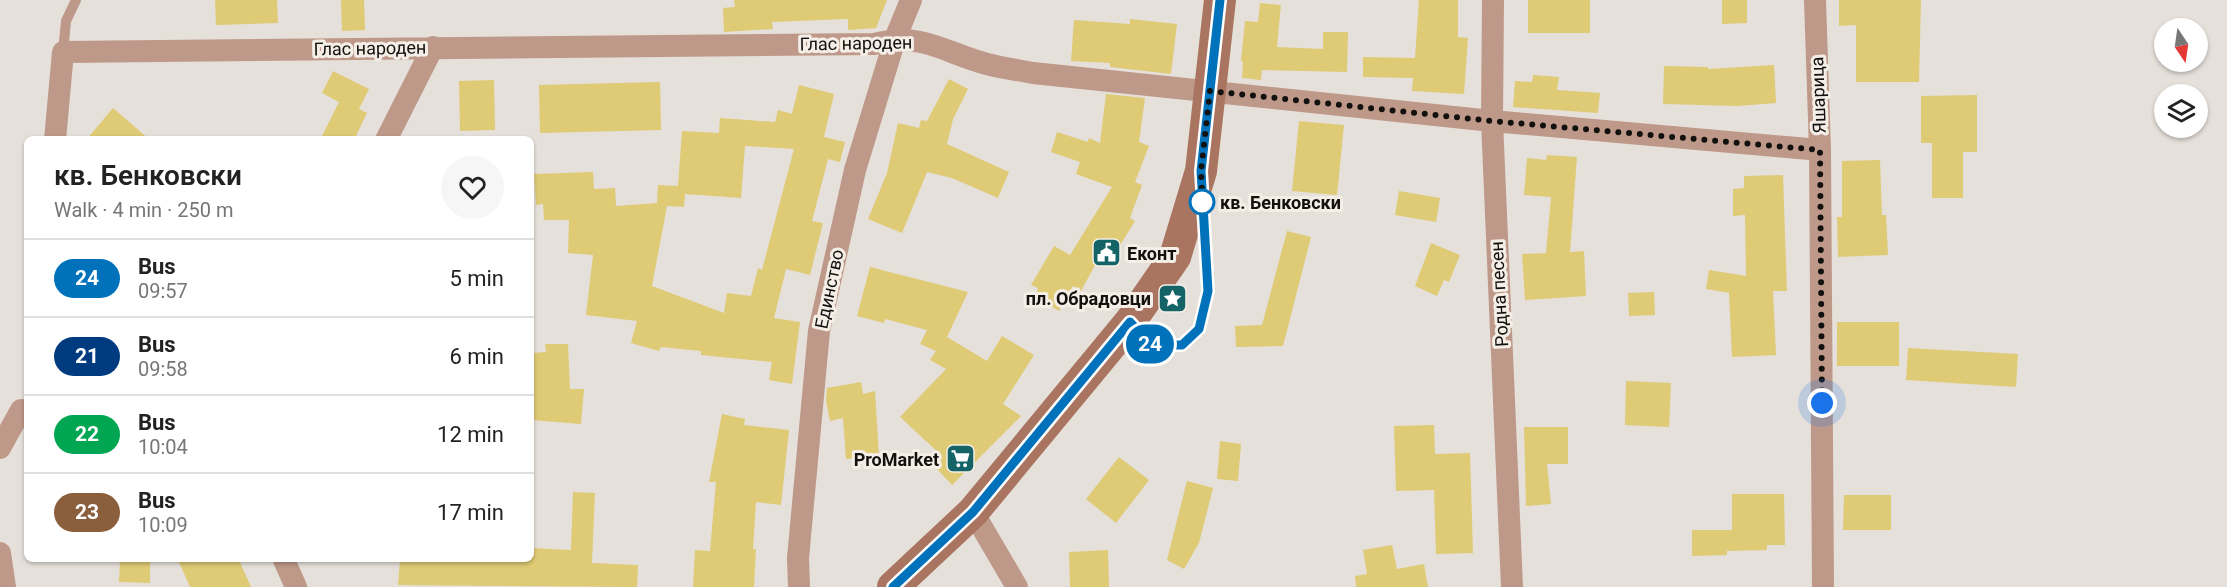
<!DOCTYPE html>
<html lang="en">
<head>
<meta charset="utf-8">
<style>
	body { margin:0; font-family:Roboto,sans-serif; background:#f6f6f6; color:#222; height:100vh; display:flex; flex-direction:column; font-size:22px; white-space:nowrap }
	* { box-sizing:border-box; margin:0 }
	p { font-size:20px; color:#767676 }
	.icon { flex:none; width:33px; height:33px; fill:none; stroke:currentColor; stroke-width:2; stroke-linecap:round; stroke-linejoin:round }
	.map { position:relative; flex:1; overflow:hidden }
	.panel { position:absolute; left:24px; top:136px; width:510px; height:426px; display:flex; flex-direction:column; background:#fff; border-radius:9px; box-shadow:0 2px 4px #0004 }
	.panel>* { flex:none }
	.badge { padding:0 12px; border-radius:20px; font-size:21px; line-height:39px }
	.needle { width:39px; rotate:167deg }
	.buttons { position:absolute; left:2154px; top:18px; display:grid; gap:12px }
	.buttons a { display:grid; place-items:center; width:54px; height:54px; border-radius:50%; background:#fff; box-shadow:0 2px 4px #0004; font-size:30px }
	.you { position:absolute; width:30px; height:30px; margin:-15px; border:4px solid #fff; border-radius:50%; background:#1a73e8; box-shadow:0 0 0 9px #1a73e833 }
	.map>.badge { position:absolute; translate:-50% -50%; box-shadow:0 0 0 3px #fff }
	.round { display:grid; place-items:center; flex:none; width:63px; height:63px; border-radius:32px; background:#f6f6f6 }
	.headline { display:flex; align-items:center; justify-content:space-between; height:102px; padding:0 30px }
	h1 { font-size:28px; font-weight:600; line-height:45px }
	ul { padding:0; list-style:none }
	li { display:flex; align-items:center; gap:18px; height:78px; padding:0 30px; border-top:2px solid #e0e0e0 }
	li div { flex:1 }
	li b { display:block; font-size:22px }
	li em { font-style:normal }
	li .badge { min-width:66px; font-weight:700; text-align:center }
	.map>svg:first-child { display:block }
	.building { fill:#dfca75; fill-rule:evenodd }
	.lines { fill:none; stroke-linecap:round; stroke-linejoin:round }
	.lane { stroke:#be998a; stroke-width:10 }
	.street { stroke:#be998a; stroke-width:22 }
	.secondary { stroke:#aa7560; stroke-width:32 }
	.line-casing { stroke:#fff; stroke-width:14 }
	.line { stroke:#0072bc; stroke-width:9 }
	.walk { stroke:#13110e; stroke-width:6; stroke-dasharray:0 10.8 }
	.stop-dot { fill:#fff; stroke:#0072bc; stroke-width:3 }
	.labels { text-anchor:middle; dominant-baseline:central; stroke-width:6; stroke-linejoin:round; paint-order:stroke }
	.street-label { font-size:18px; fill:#13110e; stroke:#f4eee7 }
	.stop-label { font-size:18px; font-weight:bold; fill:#13110e; stroke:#f4eee7; text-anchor:start }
	.poi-label { font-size:18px; font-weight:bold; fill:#13110e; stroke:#f4eee7; text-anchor:end }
</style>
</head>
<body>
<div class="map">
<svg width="2227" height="587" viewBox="0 0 2227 587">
	<rect width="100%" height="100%" fill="#e6e0da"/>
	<path class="building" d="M215,0H277L278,23L216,25Z
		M341,0H364L365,30L342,31Z
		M734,0H887L876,28L848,30V19L772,22L773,29L724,32L723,8L735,7Z
		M1419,0H1458V37L1468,38L1464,94L1412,91L1413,78L1363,77V57L1415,58Z
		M1528,0H1590V33H1528Z
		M1722,0H1747V23L1722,24Z
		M1839,0H1921L1919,82H1856V25L1839,26Z
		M1260,3L1281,5L1277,47L1323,49V32H1348L1347,72L1262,70L1261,80L1242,78L1243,62L1241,61L1245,21L1258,22Z
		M1130,19L1177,24L1171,74L1110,67V63L1071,61L1074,20L1130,24Z
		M1774,65L1776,103L1737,106L1663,104L1664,66L1708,67V69Z
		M333,71L369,89L359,109L367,113L354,140H320L339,102L322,93Z
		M1533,75L1559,77L1557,90L1600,93L1598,113L1513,107L1515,81L1532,82Z
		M949,79L968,89L953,119L947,144L1009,172L998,198L952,178L927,172L902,233L868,219L887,173L898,123L919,128L921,120L927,121Z
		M494,80L495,130L460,131L459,81Z
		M660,82L661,130L540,133L539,85Z
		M799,85L834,94L824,137L845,142L840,162L828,159L812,221L823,223L810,275L786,269L774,318L800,322L792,384L769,380L772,362L701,355V351L661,347L659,351L631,343L637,321L586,315L593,255L568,253L569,220H544L543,204L536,205L534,174L593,172L594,189L615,188L616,206L657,203L658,185L678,186L682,131L719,133L720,118L775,122L778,110L792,114ZM745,146L794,149L762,270L758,268L751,296L727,293L724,313L652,286L667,206L684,207L685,194L741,198Z
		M1106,94L1145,98L1139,142L1149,146L1135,182L1142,185L1130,218L1135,221L1119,247L1116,245L1107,260L1100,256L1081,291L1073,286L1059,311L1035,297L1038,288L1031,285L1054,246L1070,255L1112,187L1076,174L1080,162L1051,152L1057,132L1088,142L1089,138L1100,143Z
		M1977,95V152H1963V198H1932V143H1921V96Z
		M113,108L150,140H86Z
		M1299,121L1344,125L1337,195L1292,191Z
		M1547,155L1577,157L1570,252L1584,251L1586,296L1525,300L1522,254L1546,253L1551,197L1524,195L1527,158L1546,160Z
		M1880,160L1882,215H1886L1888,255L1838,257L1837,217H1842V161Z
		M1783,175L1787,291H1773L1776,355L1732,357L1729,293L1706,289L1709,270L1746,276L1745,215L1733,216V189L1744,188V176Z
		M1399,191L1440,198L1436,222L1395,215Z
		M1287,231L1311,237L1283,346L1236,347L1235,326L1262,325Z
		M1431,243L1460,255L1449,282L1444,280L1437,296L1415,286Z
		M870,267L968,292L947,337L987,361L1002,336L1034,355L1003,404L1021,416L952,485L926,457L940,454L900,417L946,369L930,360L936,351L920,344L927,330L885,319L884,323L857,316Z
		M1654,292L1655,315L1629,316L1628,293Z
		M1837,322H1899V366H1837Z
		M545,344H568L570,389H584L581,424L531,420V353L546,352Z
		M1908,348L2018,354L2016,387L1906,380Z
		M1626,381L1671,383L1669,427L1625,425Z
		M861,382L863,394L875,391L879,457L846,459L843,418L830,421L826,401L827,388Z
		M722,414L745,419L744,425L789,430L781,505L756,502L753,549H756L754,587H693L695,550L710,551L716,482H709Z
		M1434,425L1435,454L1470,453L1473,553L1436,554L1434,490L1396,491L1394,426Z
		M1524,427H1568V464H1547L1551,504L1526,506Z
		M1220,441L1241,444L1238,481L1217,479Z
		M1119,457L1149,480L1116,523L1086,499Z
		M1187,481L1213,488L1199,543L1184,569L1167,560Z
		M573,492L595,493L592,563L638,565L637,587L398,585L400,560H531V548L571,550Z
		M1732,494H1784L1785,545H1767V550L1727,551V555L1692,556V530H1732Z
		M1844,495H1891V530H1843Z
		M1392,545L1397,569L1424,564L1428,587H1356L1355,576L1367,574L1363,550Z
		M1108,550L1109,587H1070L1069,552Z
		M120,560H150V583L119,582Z
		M178,560H239L251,587H190Z"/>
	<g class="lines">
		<path class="lane" d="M63,52L66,21L76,0
			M1132,324L1151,345H1182L1199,329L1208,291L1203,203"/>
		<path class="street" d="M1493,0L1492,121L1512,587
			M1815,0L1820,150L1823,587
			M55,140L63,52L874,44C924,32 942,52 987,64C1002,68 1018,70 1033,73L1492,121L1820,150
			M386,140L433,47
			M0,448L21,410
			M973,512L1017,587
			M0,553L5,587
			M284,560L296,587
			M799,587L798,558L819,331L855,170L895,39L911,0"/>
		<path class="secondary" d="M893,587L973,512L1130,322L1175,257L1201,171L1220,0"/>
	</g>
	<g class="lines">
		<defs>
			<path id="line" d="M893,587L973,512L1130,322L1151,345H1182L1199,329L1208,291L1201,171L1220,0"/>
		</defs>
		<use href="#line" class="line-casing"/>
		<use href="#line" class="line"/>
		<path class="walk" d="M1202,202L1203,211L1201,171L1210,91L1492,121L1820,150L1822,403"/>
	</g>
	<defs>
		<symbol id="civic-square" viewBox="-11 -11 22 22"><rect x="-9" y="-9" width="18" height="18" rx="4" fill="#146467" stroke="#f4eee7"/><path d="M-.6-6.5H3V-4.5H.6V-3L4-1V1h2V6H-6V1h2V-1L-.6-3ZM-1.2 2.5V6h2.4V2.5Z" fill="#fff"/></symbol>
		<symbol id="sight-square" viewBox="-11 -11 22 22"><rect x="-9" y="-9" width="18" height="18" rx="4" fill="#146467" stroke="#f4eee7"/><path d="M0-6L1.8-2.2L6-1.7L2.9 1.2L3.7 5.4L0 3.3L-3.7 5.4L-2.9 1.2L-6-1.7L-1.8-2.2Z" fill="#fff"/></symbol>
		<symbol id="supermarket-square" viewBox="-11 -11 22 22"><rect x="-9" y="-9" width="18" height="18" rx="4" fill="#146467" stroke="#f4eee7"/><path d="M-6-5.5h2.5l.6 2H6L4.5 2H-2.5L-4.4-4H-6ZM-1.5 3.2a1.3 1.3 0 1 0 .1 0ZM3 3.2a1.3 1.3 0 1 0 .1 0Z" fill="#fff"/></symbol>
	</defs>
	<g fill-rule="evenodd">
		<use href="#civic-square" x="1090" y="236" width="33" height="33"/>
		<use href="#sight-square" x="1156" y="282" width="33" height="33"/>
		<use href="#supermarket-square" x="944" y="442" width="33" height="33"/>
	</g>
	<circle class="stop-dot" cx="1202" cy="202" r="12"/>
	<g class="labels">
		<g class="street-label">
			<text transform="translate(856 43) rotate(-1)">Глас народен</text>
			<text transform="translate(370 48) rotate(-1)">Глас народен</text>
			<text transform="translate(1818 95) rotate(-92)">Яшарица</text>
			<text transform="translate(829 289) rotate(-78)">Единство</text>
			<text transform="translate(1499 294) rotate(-93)">Родна песен</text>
		</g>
		<g class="stop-label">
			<text x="1220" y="202">кв. Бенковски</text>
		</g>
		<g class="poi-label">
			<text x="1127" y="253" text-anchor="start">Еконт</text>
			<text x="1151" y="298">пл. Обрадовци</text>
			<text x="939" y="459">ProMarket</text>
		</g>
	</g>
</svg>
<div class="buttons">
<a><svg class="needle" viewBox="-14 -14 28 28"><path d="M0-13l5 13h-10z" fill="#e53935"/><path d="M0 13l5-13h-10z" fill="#767676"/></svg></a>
<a><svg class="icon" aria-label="layers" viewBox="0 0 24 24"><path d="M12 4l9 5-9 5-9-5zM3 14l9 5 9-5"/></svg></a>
</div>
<div class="you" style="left:1822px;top:403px"></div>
<b class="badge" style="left:1150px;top:344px;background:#0072bc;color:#fff">24</b>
<section class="panel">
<div class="headline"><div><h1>кв. Бенковски</h1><p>Walk · 4 min · 250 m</p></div><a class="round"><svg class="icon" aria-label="heart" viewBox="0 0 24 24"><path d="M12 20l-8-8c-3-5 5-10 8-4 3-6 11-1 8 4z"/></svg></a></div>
<ul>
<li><span class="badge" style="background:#0072bc;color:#fff">24</span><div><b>Bus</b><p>09:57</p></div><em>5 min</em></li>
<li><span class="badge" style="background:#003b80;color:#fff">21</span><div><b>Bus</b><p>09:58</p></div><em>6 min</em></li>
<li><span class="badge" style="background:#00a651;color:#fff">22</span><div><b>Bus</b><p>10:04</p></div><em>12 min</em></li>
<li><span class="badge" style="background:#8b5e3c;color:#fff">23</span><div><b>Bus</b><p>10:09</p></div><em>17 min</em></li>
</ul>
</section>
</div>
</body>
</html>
